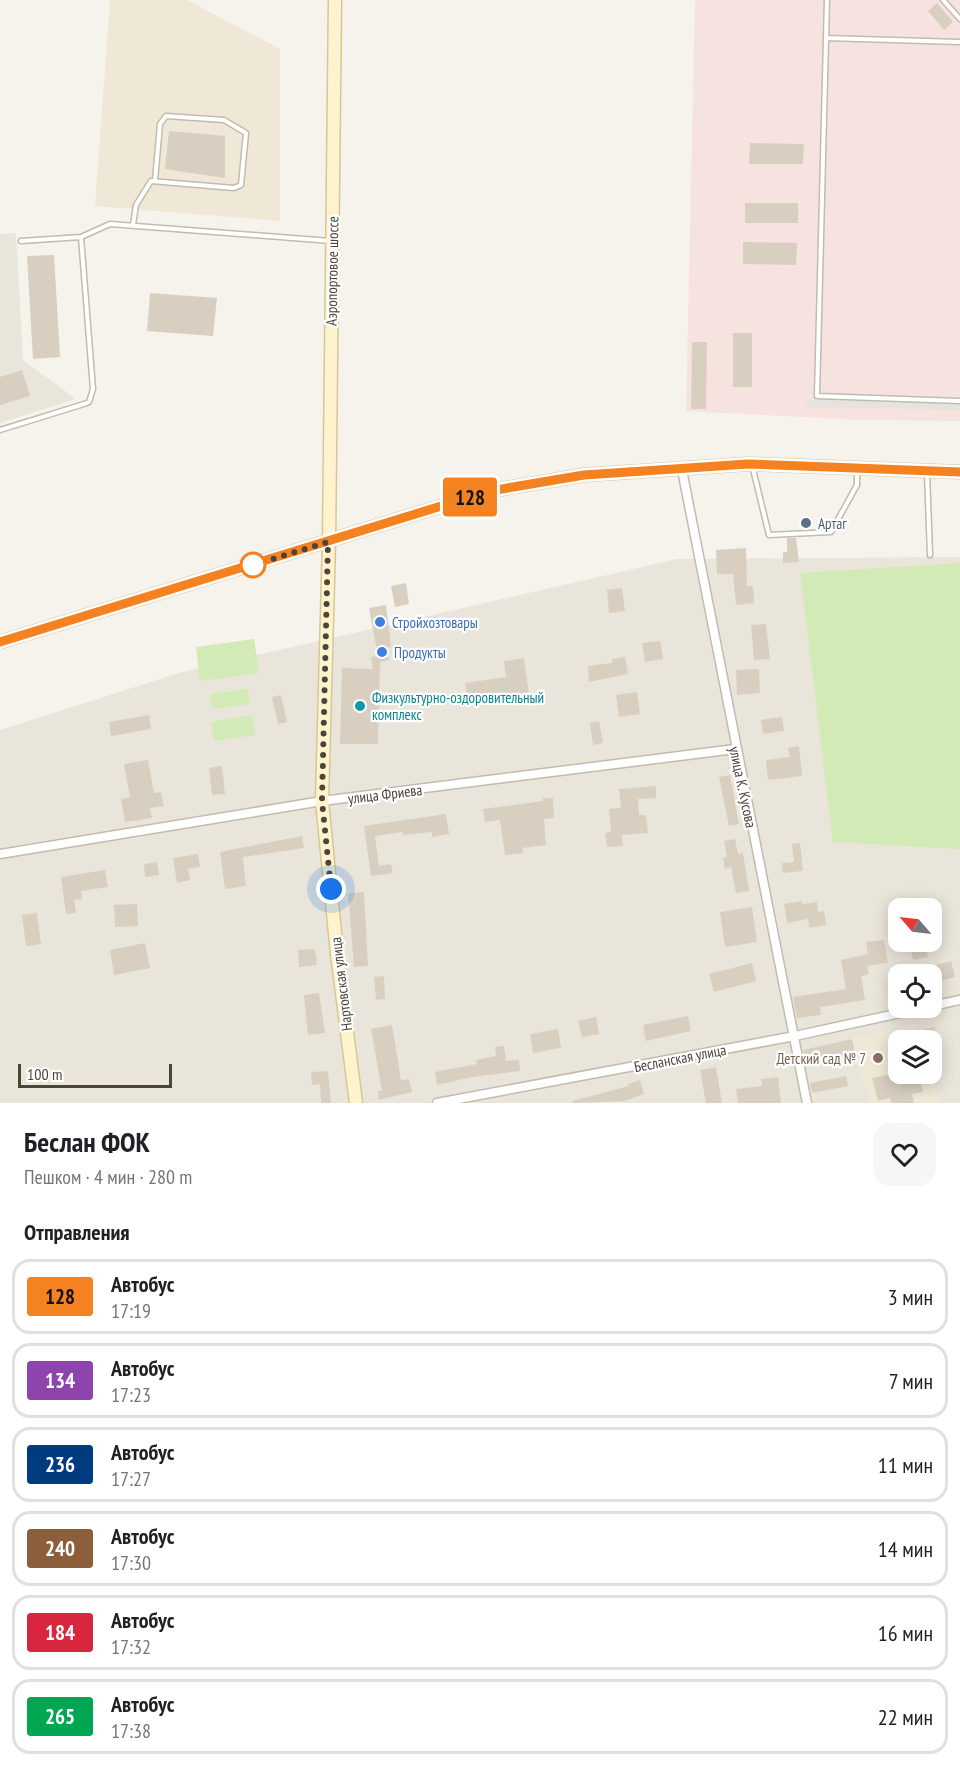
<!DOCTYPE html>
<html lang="ru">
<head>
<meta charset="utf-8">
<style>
	body { margin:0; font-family:"PT Sans Narrow",sans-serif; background:#f6f6f6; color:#202124; height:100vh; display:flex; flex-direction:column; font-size:22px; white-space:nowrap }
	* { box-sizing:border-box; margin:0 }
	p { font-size:20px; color:#757577 }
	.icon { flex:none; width:33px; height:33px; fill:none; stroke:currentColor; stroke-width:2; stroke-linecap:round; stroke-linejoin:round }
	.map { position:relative; height:1103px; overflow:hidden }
	.drawer { display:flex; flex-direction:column; background:#fff; flex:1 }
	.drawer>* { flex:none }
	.badge { padding:0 12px; border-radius:4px; font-size:21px; line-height:39px }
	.needle { width:39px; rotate:298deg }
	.fabs { position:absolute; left:888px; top:898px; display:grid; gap:12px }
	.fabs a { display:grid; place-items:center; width:54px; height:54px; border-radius:12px; background:#fff; box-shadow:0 3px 15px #0003; font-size:30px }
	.scale { position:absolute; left:18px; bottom:15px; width:154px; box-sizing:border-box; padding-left:6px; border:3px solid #4b4439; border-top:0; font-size:16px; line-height:21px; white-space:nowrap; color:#4b4439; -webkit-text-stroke:4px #fff; paint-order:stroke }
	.you { position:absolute; width:30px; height:30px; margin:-15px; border:4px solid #fff; border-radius:50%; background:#1a73e8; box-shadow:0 0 0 9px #1a73e833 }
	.map>.badge { position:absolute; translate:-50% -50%; box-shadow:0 0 0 3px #fff }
	h2 { padding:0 24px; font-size:22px; line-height:54px }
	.round { display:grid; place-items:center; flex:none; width:63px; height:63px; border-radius:18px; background:#f6f6f6 }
	.headline { display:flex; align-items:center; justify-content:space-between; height:102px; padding:0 24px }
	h1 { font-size:28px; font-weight:700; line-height:45px }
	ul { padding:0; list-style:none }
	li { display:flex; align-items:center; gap:18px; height:75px; margin:0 12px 9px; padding:0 12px; border:3px solid #e0e0e0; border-radius:18px }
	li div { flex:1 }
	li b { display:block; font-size:22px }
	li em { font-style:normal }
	li .badge { min-width:66px; font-weight:700; text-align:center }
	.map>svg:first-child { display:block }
	.residential { fill:#eae5da; fill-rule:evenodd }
	.education { fill:#efe8d6 }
	.medical { fill:#f6e3e0 }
	.green { fill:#d2eab5 }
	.parking { fill:#e5e3e0 }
	.building { fill:#d8cfc1 }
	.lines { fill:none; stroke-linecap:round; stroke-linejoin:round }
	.lane-casing { stroke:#c2bbae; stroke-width:7 }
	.street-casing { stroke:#c2bbae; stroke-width:11 }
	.secondary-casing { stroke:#d6c79b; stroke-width:15 }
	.lane { stroke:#fff; stroke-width:4 }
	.street { stroke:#fff; stroke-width:8 }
	.secondary { stroke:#fff3cd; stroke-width:12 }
	.line-casing { stroke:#fff; stroke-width:14 }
	.line { stroke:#f58220; stroke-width:9 }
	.walk { stroke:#4b4439; stroke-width:6; stroke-dasharray:0 10.8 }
	.service-dot { fill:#5c6f8a; stroke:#fff; stroke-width:2 }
	.stop-dot { fill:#fff; stroke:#f58220; stroke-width:3 }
	.shop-dot { fill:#3f7fe0; stroke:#fff; stroke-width:2 }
	.culture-dot { fill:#0f9aa8; stroke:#fff; stroke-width:2 }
	.education-dot { fill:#8d6e63; stroke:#fff; stroke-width:2 }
	.labels { text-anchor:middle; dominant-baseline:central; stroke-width:4.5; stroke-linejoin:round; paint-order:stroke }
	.street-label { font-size:15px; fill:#4b4439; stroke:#fff }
	.service-label { font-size:15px; fill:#4e5e75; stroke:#fff; text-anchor:start }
	.shop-label { font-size:15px; fill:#366cbe; stroke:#fff; text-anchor:start }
	.culture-label { font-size:15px; fill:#0d838f; stroke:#fff; text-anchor:start }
	.education-label { font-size:15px; fill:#785e54; stroke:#fff; text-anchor:end }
</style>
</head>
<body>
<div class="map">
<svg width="960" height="1103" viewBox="0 0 960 1103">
	<rect width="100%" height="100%" fill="#f6f3ec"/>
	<path class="residential" d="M16,233L23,360L76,399L0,423V234Z
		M960,557V1103H0V730L179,673L677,559ZM898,909H932V942H898ZM898,975H932V1008H898ZM898,1041H932V1074H898Z"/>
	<path class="education" d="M110,0H187L280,49V221L95,206Z
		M915,1024L920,1041H898V1074H931L940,1103H870L852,1039Z"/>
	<path class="medical" d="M695,0H960V421L859,420L686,411Z"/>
	<path class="green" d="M960,563V849L833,842L800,573Z
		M254,639L259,673L200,681L196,647Z
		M248,689L250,704L212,709L210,694Z
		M252,715L255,735L214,741L211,722Z"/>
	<path class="parking" d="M807,400L960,403V410L807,407Z"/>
	<path class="building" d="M937,3L953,22L944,30L928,11Z
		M169,131L225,136V178L165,169Z
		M750,143L804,144L803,164H749Z
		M745,203H798V223H745Z
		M743,242L797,243L796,265L743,264Z
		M54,255L60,357L33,359L27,256Z
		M150,293L217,298L213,336L147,331Z
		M733,333H752V387H733Z
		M692,342H707L706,409H691Z
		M22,370L30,396L0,405V377Z
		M787,538H796L799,562L783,563V552H787Z
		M746,548L747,586H753L754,603L736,605L733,574H717L716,550Z
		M406,583L409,604L395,607L391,586Z
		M622,588L625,611L609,613L607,590Z
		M386,605L391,647L386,648L389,660L380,662L378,744H340L342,668L373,669L371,657L378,656L369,608Z
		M766,624L770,659L754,660L751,625Z
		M660,641L663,659L645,662L642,643Z
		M625,657L628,674L589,682L588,666L612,663V659Z
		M524,658L530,702L512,705L511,697L468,704L465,683L506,677L504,661Z
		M759,669L760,693L737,695L736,670Z
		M637,692L640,714L619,717L616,695Z
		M281,695L287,722L278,724L272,697Z
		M149,715L151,729L111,736L109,722Z
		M782,717L784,731L763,734L761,720Z
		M599,721L603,743L593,745L590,723Z
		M799,746L802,776L768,780L766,760L790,757L788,748Z
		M148,760L154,793L161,792L164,806L150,808L152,818L125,822L121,799L130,797L124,764Z
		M222,766L225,794L212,795L209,768Z
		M730,775L739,824L729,826L719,777Z
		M656,786V798L638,799L639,815H646L648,833L622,835L623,846L607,847L605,833L611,832L609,809L621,808L619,789Z
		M543,798H553L554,818L544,819L546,845L522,848L523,853L505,855L500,820L485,822L483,809L543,801Z
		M446,814L449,834L432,837V832L403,835V832L375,836L379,866L391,864L393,873L371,876L364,826Z
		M302,836L304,848L243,857L246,886L225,889L220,852Z
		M735,839L738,854L743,853L749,891L736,893L731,867L725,869L723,858L727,857L724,841Z
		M800,843L803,871L783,873L782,863L794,862L792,844Z
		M198,854L200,867L188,869L190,880L177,883L173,858Z
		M157,862L159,875L145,877L144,864Z
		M105,870L108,887L81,891L82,899L74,900L76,913L66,914L61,877Z
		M364,892L368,966L354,967L348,894Z
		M802,901V904L817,902L818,912L824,911L826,925L809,928L808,919L787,923L784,904Z
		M137,904L138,926L115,927L114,905Z
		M752,907L757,942L725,947L720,912Z
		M37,913L41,944L26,946L22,915Z
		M884,940L888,963L867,966L869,974L861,976L865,1000L820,1007L821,1015L797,1018L793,997L846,989L841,960L868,954L866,942Z
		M909,942H925L928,957L913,960Z
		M145,943L150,968L114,975L110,950Z
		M315,949L317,965L299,967L298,950Z
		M951,961L955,977L940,981L936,965Z
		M752,963L756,981L714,992L709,974Z
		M384,976L385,999L376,1000L374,977Z
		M319,993L325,1033L308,1035L304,995Z
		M688,1016L691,1031L646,1041L643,1025Z
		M596,1017L599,1034L582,1037L578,1021Z
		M392,1025L401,1080L409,1079L412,1092L379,1100L378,1091H382L371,1029Z
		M934,1027L937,1041H921L919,1031Z
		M558,1029L561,1048L533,1053L530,1034Z
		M852,1039L855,1054L806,1063L803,1050Z
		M504,1046L506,1061L519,1060L520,1071L472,1077L437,1085L435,1072L477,1064L476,1060L496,1056L495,1047Z
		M716,1067L722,1103H706L700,1070Z
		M328,1071L331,1103H321L320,1084L312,1085L311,1072Z
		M898,1073L919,1074L923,1092L912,1094L914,1103H891L890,1098L878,1101L872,1078Z
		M846,1076L848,1086L812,1093L810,1083Z
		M778,1077L781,1103H738L736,1089L762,1086L761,1079Z
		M640,1080L644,1094L624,1101L573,1103L572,1101L629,1086L628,1084Z"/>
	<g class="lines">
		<defs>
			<path id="lane" d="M827,0L817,396L960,401
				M943,0L960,19
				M826,38L960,42
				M133,225L136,205L151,181L234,188L241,185L246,133L224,120L166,116L160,124L155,181
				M21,241L81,237
				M0,430L84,404L89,402L93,389L81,237L110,224L331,241
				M752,465L769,535L831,532L857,485V470
				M927,472L930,555"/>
			<path id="street" d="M682,470L807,1103
				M0,854L322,801L735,749
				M932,1006L960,1000
				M437,1103L795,1036L923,1008"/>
			<path id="secondary" d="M335,0L329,542L322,801L337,954L356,1103
				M0,642L490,491L584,475L748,464L960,472"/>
		</defs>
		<use href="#lane" class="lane-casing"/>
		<use href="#street" class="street-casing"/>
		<use href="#secondary" class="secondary-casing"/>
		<use href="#lane" class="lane"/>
		<use href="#street" class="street"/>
		<use href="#secondary" class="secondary"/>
	</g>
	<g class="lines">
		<defs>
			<path id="line" d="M0,642L490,491L584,475L748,464L960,472"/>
		</defs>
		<use href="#line" class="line-casing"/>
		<use href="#line" class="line"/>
		<path class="walk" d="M253,565L328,542L322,801L331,889"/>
	</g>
	<circle class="service-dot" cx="806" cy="523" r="6"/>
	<circle class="stop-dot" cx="253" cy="565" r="12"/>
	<g class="shop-dot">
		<circle cx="380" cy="622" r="6"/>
		<circle cx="382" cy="652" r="6"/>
	</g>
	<circle class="culture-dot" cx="360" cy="706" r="6"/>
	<circle class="education-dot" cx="878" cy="1058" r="6"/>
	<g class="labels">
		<g class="street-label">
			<text transform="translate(332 271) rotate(-89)">Аэропортовое шоссе</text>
			<text transform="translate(743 787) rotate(78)">улица К. Кусова</text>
			<text transform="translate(385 794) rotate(-7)">улица Фриева</text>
			<text transform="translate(341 984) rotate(-97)">Нартовская улица</text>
			<text transform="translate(680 1058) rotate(-11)">Бесланская улица</text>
		</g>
		<g class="service-label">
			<text x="818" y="523">Артаг</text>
		</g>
		<g class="shop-label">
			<text x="392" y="622">Стройхозтовары</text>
			<text x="394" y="652">Продукты</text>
		</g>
		<g class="culture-label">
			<text x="372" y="697">Физкультурно-оздоровительный<tspan x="372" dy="17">комплекс</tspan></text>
		</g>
		<g class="education-label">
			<text x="866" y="1058">Детский сад № 7</text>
		</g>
	</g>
</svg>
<div class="fabs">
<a><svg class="needle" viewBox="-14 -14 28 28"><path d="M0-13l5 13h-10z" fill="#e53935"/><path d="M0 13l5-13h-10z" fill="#757577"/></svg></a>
<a><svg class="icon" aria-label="locate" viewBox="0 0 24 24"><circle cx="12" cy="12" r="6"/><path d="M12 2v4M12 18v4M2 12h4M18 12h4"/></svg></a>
<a><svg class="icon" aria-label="layers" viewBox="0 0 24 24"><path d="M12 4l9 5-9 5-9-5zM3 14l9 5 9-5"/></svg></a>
</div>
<div class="scale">100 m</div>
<div class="you" style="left:331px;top:889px"></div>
<b class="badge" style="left:470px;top:497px;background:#f58220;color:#111">128</b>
</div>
<section class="drawer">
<div class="headline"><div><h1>Беслан ФОК</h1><p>Пешком · 4 мин · 280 m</p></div><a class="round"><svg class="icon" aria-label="heart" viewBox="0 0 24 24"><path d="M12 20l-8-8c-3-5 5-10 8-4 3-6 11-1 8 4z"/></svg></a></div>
<h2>Отправления</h2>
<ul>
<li><span class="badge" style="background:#f58220;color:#111">128</span><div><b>Автобус</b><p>17:19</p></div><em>3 мин</em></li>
<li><span class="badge" style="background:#8e44ad;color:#fff">134</span><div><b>Автобус</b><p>17:23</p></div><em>7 мин</em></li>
<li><span class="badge" style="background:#003b80;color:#fff">236</span><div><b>Автобус</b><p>17:27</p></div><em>11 мин</em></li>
<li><span class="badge" style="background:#8b5e3c;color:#fff">240</span><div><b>Автобус</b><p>17:30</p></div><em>14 мин</em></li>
<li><span class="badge" style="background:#d7263d;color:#fff">184</span><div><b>Автобус</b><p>17:32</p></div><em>16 мин</em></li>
<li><span class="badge" style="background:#00a651;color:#fff">265</span><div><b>Автобус</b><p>17:38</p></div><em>22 мин</em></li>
</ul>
</section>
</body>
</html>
